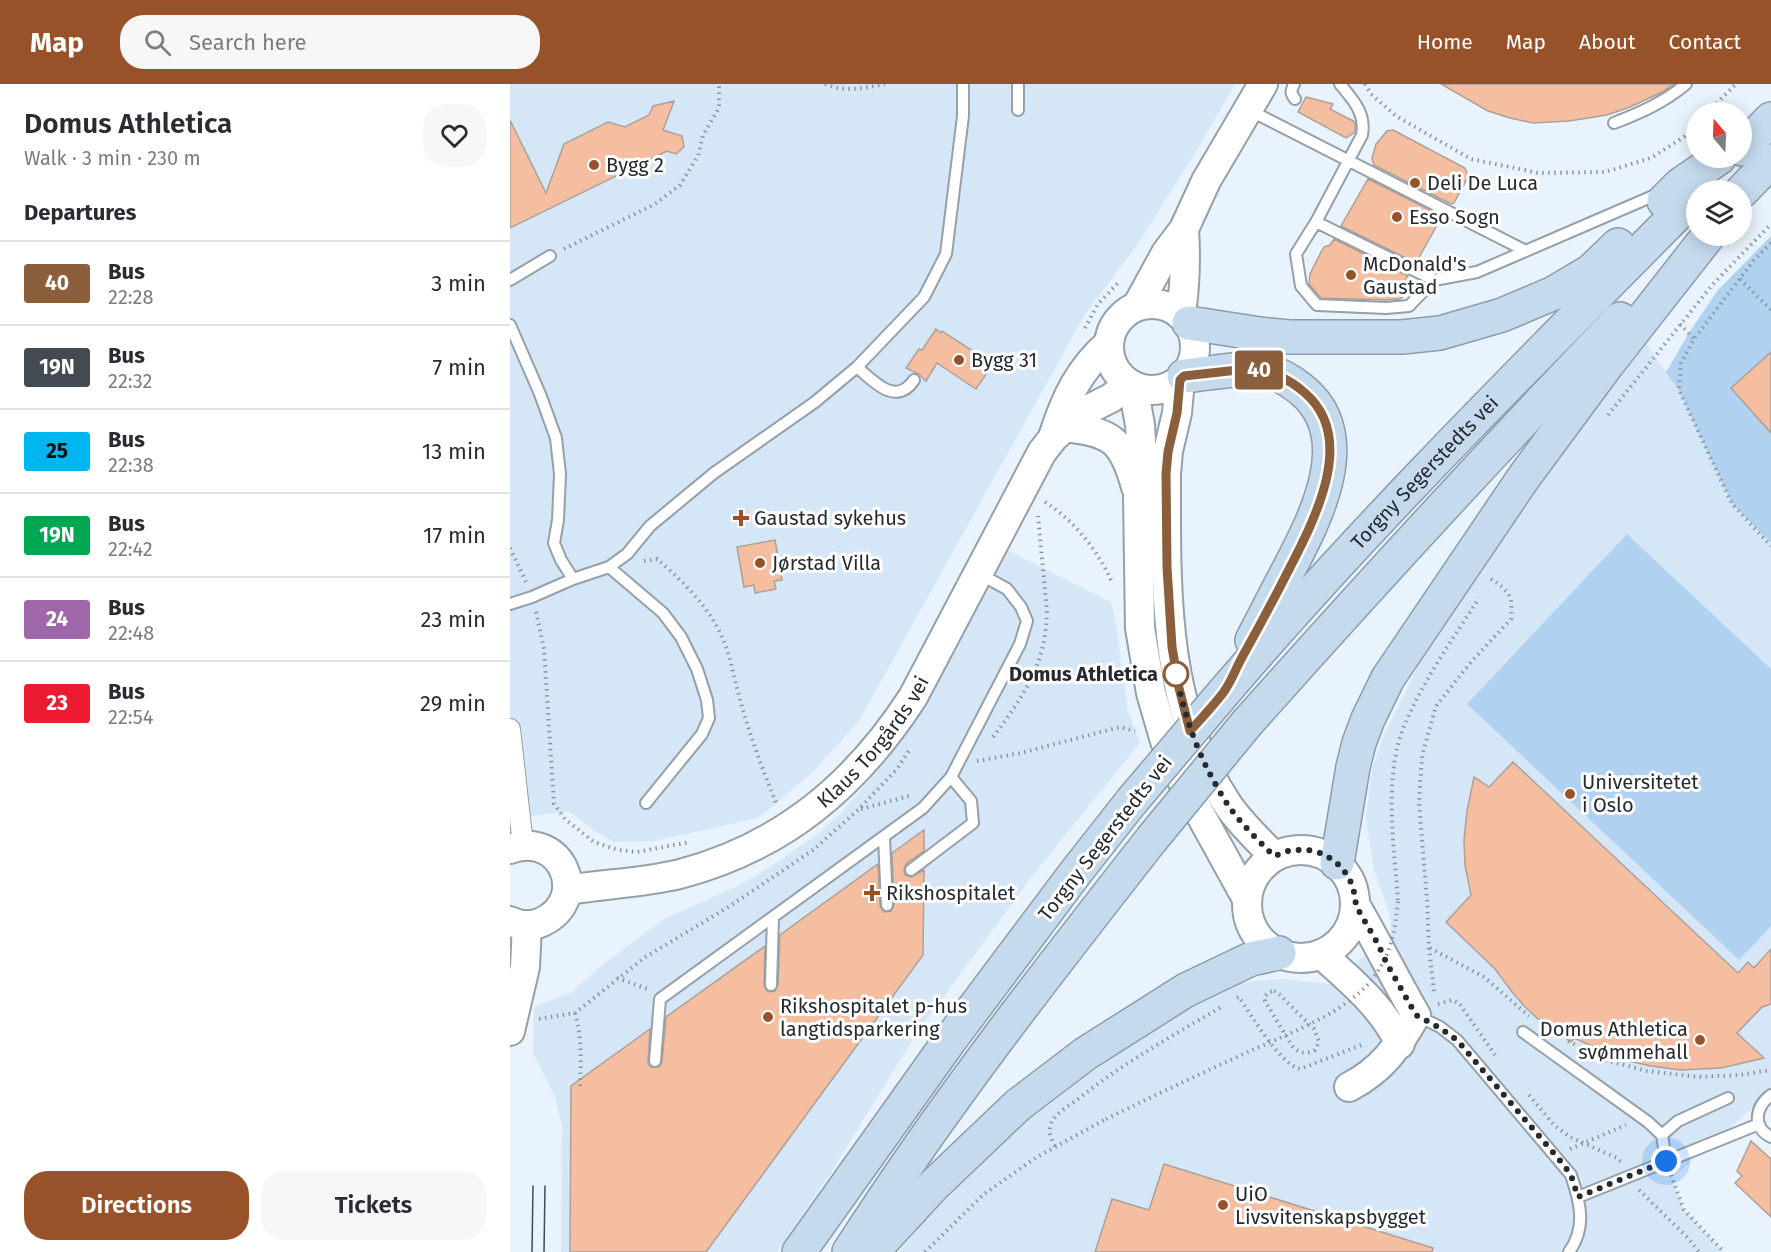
<!DOCTYPE html>
<html lang="en">
<head>
<meta charset="utf-8">
<style>
	body { margin:0; font-family:"Fira Sans",sans-serif; background:#f7f7f7; color:#2b2b33; height:100vh; display:flex; flex-direction:column; font-size:22px; white-space:nowrap }
	* { box-sizing:border-box; margin:0 }
	p { font-size:20px; color:#7c7c81 }
	.icon { flex:none; width:33px; height:33px; fill:none; stroke:currentColor; stroke-width:2; stroke-linecap:round; stroke-linejoin:round }
	.map { position:relative; flex:1; overflow:hidden }
	.details { display:flex; flex-direction:column; background:#fff; width:510px }
	.details>* { flex:none }
	.badge { padding:0 12px; border-radius:4px; font-size:21px; line-height:39px }
	.needle { width:39px; rotate:341deg }
	.controls { position:absolute; left:1176px; top:18px; display:grid; gap:12px }
	.controls a { display:grid; place-items:center; width:66px; height:66px; border-radius:50%; background:#fff; box-shadow:0 3px 15px #0003; font-size:30px }
	.you { position:absolute; width:30px; height:30px; margin:-15px; border:4px solid #fff; border-radius:50%; background:#1a73e8; box-shadow:0 0 0 9px #1a73e833 }
	.map>.badge { position:absolute; translate:-50% -50%; box-shadow:0 0 0 3px #fff }
	h2 { padding:0 24px; font-size:22px; line-height:54px }
	.round { display:grid; place-items:center; flex:none; width:63px; height:63px; border-radius:24px; background:#f7f7f7 }
	.summary { display:flex; align-items:center; justify-content:space-between; height:102px; padding:0 24px }
	h1 { font-size:28px; font-weight:600; line-height:45px }
	.primary-button { display:flex; gap:12px; margin-top:auto; padding:12px 24px }
	.primary-button a { flex:1; height:69px; border-radius:24px; background:#98522a; color:#fff; font-size:24px; font-weight:600; line-height:69px; text-align:center }
	.primary-button a+a { background:#f7f7f7; color:#2b2b33 }
	ul { padding:0; list-style:none }
	li { display:flex; align-items:center; gap:18px; height:84px; padding:0 24px; border-top:2px solid #e1e1e2 }
	li div { flex:1 }
	li b { display:block; font-size:22px }
	li em { font-style:normal }
	li .badge { min-width:66px; font-weight:700; text-align:center }
	header { display:flex; align-items:center; gap:36px; box-sizing:border-box; height:84px; padding:0 30px; background:#98522a; color:#fff }
	header strong { font-size:28px }
	nav { display:flex; gap:33px; margin-inline-start:auto; font-size:21px }
	.search { width:420px; height:54px; background:#f7f7f7; display:flex; align-items:center; gap:15px; box-sizing:border-box; padding:0 21px; border-radius:24px; color:#7c7c81; font-size:22px }
	main { display:flex; flex:1; min-height:0 }
	.map>svg:first-child { display:block }
	.built { fill:#d5e7f7 }
	.green { fill:#b0d2f0 }
	.building { fill:#f5bea1; stroke:#ada099; stroke-width:1.5 }
	.lines { fill:none; stroke-linecap:round; stroke-linejoin:round }
	.lane-casing { stroke:#95a0a9; stroke-width:14 }
	.street-casing { stroke:#95a0a9; stroke-width:22 }
	.secondary-casing { stroke:#95a0a9; stroke-width:32 }
	.highway-casing { stroke:#8d9caa; stroke-width:36 }
	.path { stroke:#8d959c; stroke-width:4; stroke-dasharray:1.5 4.5; stroke-linecap:butt }
	.lane { stroke:#fff; stroke-width:10 }
	.street { stroke:#fff; stroke-width:20 }
	.secondary { stroke:#fff; stroke-width:28 }
	.highway { stroke:#c5daed; stroke-width:33 }
	.tram { stroke:#44494e; stroke-width:1.5 }
	.highway-bridge-casing { stroke:#8d9caa; stroke-width:36; stroke-linecap:butt }
	.path-bridge { stroke:#8d959c; stroke-width:4; stroke-dasharray:1.5 4.5; stroke-linecap:butt }
	.highway-bridge { stroke:#c5daed; stroke-width:33 }
	.line-casing { stroke:#fff; stroke-width:14 }
	.line { stroke:#8b5e3c; stroke-width:9 }
	.walk { stroke:#262a2e; stroke-width:6; stroke-dasharray:0 10.8 }
	.poi-dot { fill:#98522a; stroke:#fff; stroke-width:2 }
	.stop-dot { fill:#fff; stroke:#8b5e3c; stroke-width:3 }
	.labels { text-anchor:middle; dominant-baseline:central; stroke-width:6; stroke-linejoin:round; paint-order:stroke }
	.poi-label { font-size:20px; fill:#262a2e; stroke:#fff; text-anchor:start }
	.street-label { font-size:20px; fill:#262a2e; stroke:#fff }
	.stop-label { font-size:20px; font-weight:bold; fill:#262a2e; stroke:#fff; text-anchor:end }
</style>
</head>
<body>
<header>
<strong>Map</strong>
<div class="search"><svg class="icon" aria-label="search" viewBox="0 0 24 24"><circle cx="10" cy="10" r="6"/><path d="M15 15l6 6"/></svg>Search here</div>
<nav><a>Home</a><a>Map</a><a>About</a><a>Contact</a></nav>
</header>
<main>
<section class="details">
<div class="summary"><div><h1>Domus Athletica</h1><p>Walk · 3 min · 230 m</p></div><a class="round"><svg class="icon" aria-label="heart" viewBox="0 0 24 24"><path d="M12 20l-8-8c-3-5 5-10 8-4 3-6 11-1 8 4z"/></svg></a></div>
<h2>Departures</h2>
<ul>
<li><span class="badge" style="background:#8b5e3c;color:#fff">40</span><div><b>Bus</b><p>22:28</p></div><em>3 min</em></li>
<li><span class="badge" style="background:#424a52;color:#fff">19N</span><div><b>Bus</b><p>22:32</p></div><em>7 min</em></li>
<li><span class="badge" style="background:#00b6f1;color:#111">25</span><div><b>Bus</b><p>22:38</p></div><em>13 min</em></li>
<li><span class="badge" style="background:#00a651;color:#fff">19N</span><div><b>Bus</b><p>22:42</p></div><em>17 min</em></li>
<li><span class="badge" style="background:#a066aa;color:#fff">24</span><div><b>Bus</b><p>22:48</p></div><em>23 min</em></li>
<li><span class="badge" style="background:#ed1b2f;color:#fff">23</span><div><b>Bus</b><p>22:54</p></div><em>29 min</em></li>
</ul>
<div class="primary-button"><a>Directions</a><a>Tickets</a></div>
</section>
<div class="map">
<svg width="1261" height="1168" viewBox="0 0 1261 1168">
	<rect width="100%" height="100%" fill="#e8f3fe"/>
	<path class="built" d="M0,0H725L691,59L629,158L574,232L349,637L301,690L248,734L144,757L103,758L80,744L59,727L0,735Z
		M1135,258L1169,306L1222,420L1261,459V1008L1162,1094L1174,1126L1214,1168H389L413,1139L466,1084L530,1025L574,991L618,960L710,905L719,902L743,897L773,895L820,900L881,849L880,832L864,786L856,734L862,685L874,651L912,574L1001,431Z
		M497,466L601,518L606,540L618,628L630,659L527,786L408,947L320,1090L267,1168H51L52,1042L45,1013L23,969L24,923L62,908L96,878L154,835L234,799L272,775L311,747L331,729L377,676L399,646L427,599Z"/>
	<path class="green" d="M1261,152V459L1222,420L1169,307L1156,288L1179,249L1208,206Z
		M1117,450L1261,585V842L1229,876L957,620Z"/>
	<path class="building" d="M931,0H1164L1152,8L1120,23L1097,31L1059,37L1023,39L1000,34L978,27Z
		M796,13L823,20L820,25L845,38V48L836,54L788,28Z
		M164,17L153,46L172,52L174,63L166,70L157,67L0,144V36L36,109L54,60L98,38L115,43L139,31L143,22Z
		M883,46L955,84L958,92L957,95L944,119L941,120L864,81L862,74L866,60L877,47Z
		M858,95L932,132L906,179L831,142Z
		M824,155L898,192L895,197L894,212L890,215L876,216L811,214L799,200L800,190L811,168L814,163L820,161Z
		M426,245L431,249L432,247L483,280L466,305L427,279L416,297L409,290L396,284L409,265L412,266Z
		M1261,268V349L1221,304Z
		M265,456L272,496L264,497L266,505L245,509L244,501L234,503L227,463Z
		M1003,678L1228,889L1238,878L1244,884L1261,865V920L1252,923L1227,949L1254,974L1211,984L1170,986L1141,982L1114,976L1064,954L1061,958L1027,934L1015,923L1003,909L985,885L936,838L961,811L955,781L954,756L957,727L964,693L979,703Z
		M414,746V767L396,780L394,786L395,791L401,793L414,786L413,871L196,1168H60L61,1002L140,945L138,980L141,983H149L152,978L156,933L255,862L254,901L258,908L265,907L268,901L270,851L368,780L370,822L374,828L381,827L384,821L382,769Z
		M1241,1057L1261,1075V1133L1225,1099L1232,1092L1227,1087Z
		M654,1080L923,1164L922,1168H585L602,1115L639,1126Z"/>
	<g class="lines">
		<defs>
			<path id="lane" d="M508,0V26
				M784,0C781,7 780,9 785,15
				M830,0C843,16 856,29 852,51L806,138L786,170L791,202L807,221L876,224L899,222L924,196
				M739,26L1014,166
				M1104,39C1130,29 1155,18 1176,0
				M806,138L924,196L967,188L1150,109
				M0,196L40,172
				M0,241L30,310L46,354L50,390L48,436L44,459L51,476L63,495
				M347,283C363,297 386,323 404,296
				M99,483L153,529L171,553L187,585L197,616L199,634L192,650L136,719
				M0,520L22,513L63,495L99,483L117,470L140,442L204,389L305,318L347,283L414,213L436,170L453,32V0
				M374,753L377,821
				M401,786L463,739L461,717L441,693
				M261,901L263,833
				M906,931L930,943L947,956L1061,1091C1070,1118 1077,1143 1059,1168
				M1013,948L1138,1038L1152,1051
				M145,977L150,915L413,724L441,693L510,560L517,537L511,523L497,505L468,489
				M1261,1011C1246,1022 1241,1043 1261,1053
				M1156,1077L1152,1051L1168,1037L1218,1014
				M1068,1113L1249,1040"/>
			<path id="street" d="M0,645L13,761"/>
			<g id="secondary">
				<circle cx="642" cy="263" r="43"/>
				<path d="M627,222L656,169L674,145L696,97L753,0"/>
				<path d="M671,230C675,201 676,174 674,145"/>
				<path d="M670,296L667,329L658,367L656,390C656,504 652,623 718,721C731,740 748,756 764,772"/>
				<path d="M623,302L630,341L633,389L628,411L630,544L641,609L655,657L674,701L737,815"/>
				<path d="M554,343C602,348 613,356 626,403"/>
				<path d="M544,350C556,313 569,286 599,259"/>
				<path d="M0,765C52,746 81,815 32,838C21,843 10,842 0,837"/>
				<circle cx="791" cy="820" r="54"/>
				<path id="s1" d="M57,806C94,800 133,799 170,790C273,763 346,701 403,613L532,368L543,354L569,330L601,314L619,300"/>
				<path d="M811,870C841,897 873,923 890,960"/>
				<path d="M0,947L15,883L17,841"/>
				<path d="M839,1003C872,986 888,963 906,931C885,895 867,858 846,822"/>
			</g>
			<g id="highway">
				<path d="M1232,65L1261,35"/>
				<path d="M1232,107L1261,77"/>
				<path d="M1154,117L1171,100L1209,74"/>
				<path d="M679,239L750,250L779,253H892L930,249L992,231L1044,209L1081,187L1108,161"/>
				<path d="M674,292C699,290 726,283 752,286C767,288 781,297 792,306C848,352 806,433 780,483C767,507 755,532 742,556"/>
				<path id="s2" d="M715,607C863,434 1026,273 1186,111"/>
				<path d="M737,639C859,502 983,367 1110,235"/>
				<path d="M827,779L843,683L849,659L858,635L878,594L1014,393L1096,282L1198,152"/>
				<path d="M289,1168L440,956L566,788L621,718"/>
				<path d="M339,1168C431,1024 536,890 641,756"/>
				<path d="M362,1168L423,1102L508,1021L575,970L676,906L741,875L769,869"/>
			</g>
		</defs>
		<use href="#lane" class="lane-casing"/>
		<use href="#street" class="street-casing"/>
		<use href="#secondary" class="secondary-casing"/>
		<use href="#highway" class="highway-casing"/>
		<path class="path" d="M315,0C337,9 352,4 375,0
			M855,0L861,10L886,32L961,75L1029,89L1095,88L1141,74L1174,53L1186,41
			M1198,28L1226,0
			M1261,159L1244,176L1184,255L1171,279L1169,306L1222,420L1261,462
			M54,165L145,120L170,101L188,72L193,51L209,24V0
			M1230,195L1261,226
			M1170,240L1184,255
			M575,244L588,220L608,199
			M1098,331L1203,200L1261,140
			M535,418C565,437 587,466 602,498
			M0,464L16,498
			M134,477L147,475C169,494 194,518 207,543C219,564 222,586 228,608C238,647 252,684 267,721
			M26,528L34,565L44,720L55,735L84,758L108,766L127,768L180,758
			M483,653C514,612 536,580 537,527L528,432
			M467,677L511,669L610,643L625,647
			M351,725L399,712
			M888,816C884,763 873,690 895,640C913,597 944,553 969,514
			M920,864L974,893L1019,932
			M107,894L138,905
			M764,907L770,911L804,945L809,958L805,966C796,971 789,969 782,962L755,917V912L759,908Z
			M924,907L919,864L917,816L909,719L912,672L926,622L961,578L1001,535C1003,511 1000,508 981,495
			M727,914L729,913C742,932 769,979 790,985L854,960
			M928,920L942,916L949,919L985,971
			M65,929C72,954 71,977 70,1003
			M29,935L65,929L134,874L220,822L303,766L349,725L387,685L400,665
			M1058,957L1095,976L1137,987L1188,993L1229,991L1261,986
			M1019,1011L1044,1041L1060,1053L1107,1074L1111,1078
			M545,1062C540,1054 537,1045 543,1036C548,1028 560,1021 568,1015C613,979 664,951 713,922
			M1060,1065L1116,1041
			M1161,1091L1174,1126L1214,1168
			M1129,1106L1178,1154L1189,1168
			M415,1168L474,1110L527,1073L596,1035"/>
		<use href="#lane" class="lane"/>
		<use href="#street" class="street"/>
		<use href="#secondary" class="secondary"/>
		<use href="#highway" class="highway"/>
		<path class="tram" d="M22,1168L23,1102
			M34,1168L35,1102"/>
		<defs>
			<path id="highway-bridge" d="M621,718L715,607
				M641,756L737,639"/>
		</defs>
		<use href="#highway-bridge" class="highway-bridge-casing"/>
		<path class="path-bridge" d="M596,1035C643,1012 690,990 738,968C777,950 837,929 863,894C882,869 885,847 888,816"/>
		<use href="#highway-bridge" class="highway-bridge"/>
	</g>
	<g class="lines">
		<defs>
			<path id="line" d="M737,285C760,287 777,293 795,309C852,358 797,449 771,501C758,526 744,552 730,577C725,587 720,600 713,609C703,622 691,635 680,647L669,604L662,563L657,483L656,390L658,368L667,329L670,296L674,292Z"/>
		</defs>
		<use href="#line" class="line-casing"/>
		<use href="#line" class="line"/>
		<path class="walk" d="M666,590L665,584C674,634 690,678 718,721C731,740 748,756 764,772L781,766H798L814,770L827,779L839,793L845,811L846,822L868,860L877,880L906,931L930,944L947,956L1053,1080L1061,1091L1068,1113L1156,1077"/>
	</g>
	<g class="poi-dot">
		<circle cx="84" cy="81" r="6"/>
		<circle cx="905" cy="99" r="6"/>
		<circle cx="887" cy="133" r="6"/>
		<circle cx="841" cy="191" r="6"/>
		<circle cx="449" cy="276" r="6"/>
		<path d="M228 425h6v6h6v6h-6v6h-6v-6h-6v-6h6z"/>
		<circle cx="250" cy="479" r="6"/>
		<circle cx="1060" cy="710" r="6"/>
		<path d="M359 800h6v6h6v6h-6v6h-6v-6h-6v-6h6z"/>
		<circle cx="258" cy="933" r="6"/>
		<circle cx="1190" cy="956" r="6"/>
		<circle cx="713" cy="1121" r="6"/>
	</g>
	<circle class="stop-dot" cx="666" cy="590" r="12"/>
	<g class="labels">
		<g class="poi-label">
			<text x="96" y="81">Bygg 2</text>
			<text x="917" y="99">Deli De Luca</text>
			<text x="899" y="133">Esso Sogn</text>
			<text x="853" y="180">McDonald's<tspan x="853" dy="23">Gaustad</tspan></text>
			<text x="461" y="276">Bygg 31</text>
			<text x="244" y="434">Gaustad sykehus</text>
			<text x="262" y="479">Jørstad Villa</text>
			<text x="1072" y="698">Universitetet<tspan x="1072" dy="23">i Oslo</tspan></text>
			<text x="376" y="809">Rikshospitalet</text>
			<text x="270" y="922">Rikshospitalet p-hus<tspan x="270" dy="23">langtidsparkering</tspan></text>
			<text x="1178" y="945" text-anchor="end">Domus Athletica<tspan x="1178" dy="23">svømmehall</tspan></text>
			<text x="725" y="1110">UiO<tspan x="725" dy="23">Livsvitenskapsbygget</tspan></text>
		</g>
		<g class="street-label">
			<text stroke="none"><textPath href="#s2" startOffset="296">Torgny Segerstedts vei</textPath></text>
			<text stroke="none"><textPath href="#s1" startOffset="354">Klaus Torgårds vei</textPath></text>
			<text transform="translate(595 754) rotate(-52)">Torgny Segerstedts vei</text>
		</g>
		<g class="stop-label">
			<text x="648" y="590">Domus Athletica</text>
		</g>
	</g>
</svg>
<div class="controls">
<a><svg class="needle" viewBox="-14 -14 28 28"><path d="M0-13l5 13h-10z" fill="#e53935"/><path d="M0 13l5-13h-10z" fill="#7c7c81"/></svg></a>
<a><svg class="icon" aria-label="layers" viewBox="0 0 24 24"><path d="M12 4l9 5-9 5-9-5zM3 14l9 5 9-5"/></svg></a>
</div>
<div class="you" style="left:1156px;top:1077px"></div>
<b class="badge" style="left:749px;top:286px;background:#8b5e3c;color:#fff">40</b>
</div>
</main>
</body>
</html>
